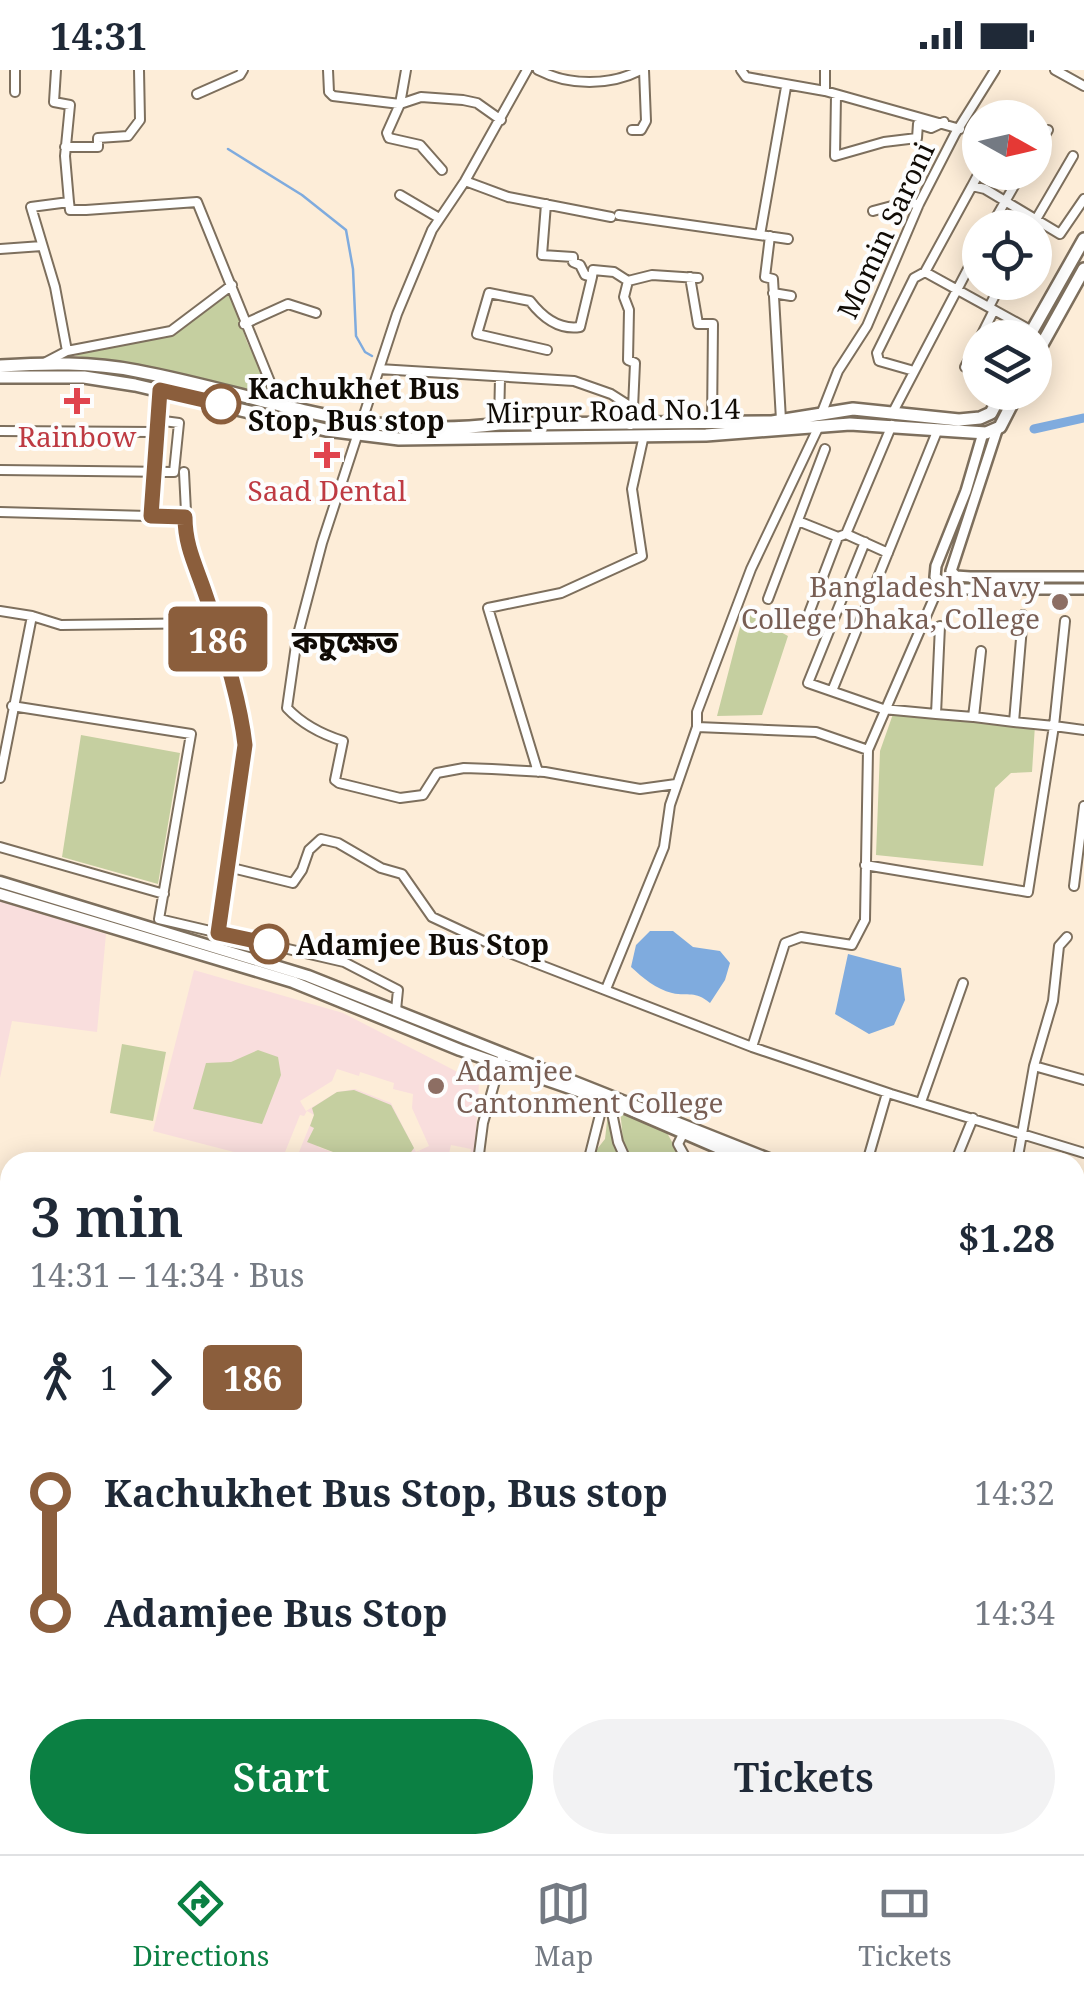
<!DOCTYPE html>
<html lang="en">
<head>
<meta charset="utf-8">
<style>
	body { margin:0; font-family:"Noto Serif","Noto Sans Bengali",serif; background:#f2f2f3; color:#1f2937; height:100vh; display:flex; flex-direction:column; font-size:38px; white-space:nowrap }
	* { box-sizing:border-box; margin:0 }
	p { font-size:32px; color:#747a83 }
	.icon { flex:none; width:55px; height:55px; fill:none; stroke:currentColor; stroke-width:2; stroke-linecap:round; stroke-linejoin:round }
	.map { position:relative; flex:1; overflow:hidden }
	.details { position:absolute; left:0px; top:1082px; width:1085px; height:702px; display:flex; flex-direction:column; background:#fff; border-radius:30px 30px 0 0; box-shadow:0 5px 25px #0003 }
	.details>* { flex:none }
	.badge { padding:0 20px; border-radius:8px; font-size:35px; line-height:65px }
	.needle { width:65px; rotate:98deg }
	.tools { position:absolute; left:962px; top:30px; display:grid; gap:20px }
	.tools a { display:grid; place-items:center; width:90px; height:90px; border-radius:50%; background:#fff; box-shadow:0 5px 25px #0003; font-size:50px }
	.map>.badge { position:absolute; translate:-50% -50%; box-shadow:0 0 0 5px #fff }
	.legs { display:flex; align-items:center; gap:15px; height:110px; padding:0 30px; font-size:32px }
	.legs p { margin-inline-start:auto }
	.headline { display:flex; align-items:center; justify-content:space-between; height:170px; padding:0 30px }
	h1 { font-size:55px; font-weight:600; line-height:75px }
	.primary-button { display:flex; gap:20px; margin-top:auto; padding:20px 30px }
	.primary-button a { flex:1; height:115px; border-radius:60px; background:#0b8043; color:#fff; font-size:40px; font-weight:600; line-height:115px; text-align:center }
	.primary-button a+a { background:#f2f2f3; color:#1f2937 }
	ul { padding:0 30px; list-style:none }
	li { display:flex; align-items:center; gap:35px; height:120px; font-size:38px }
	li i { display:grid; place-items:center; width:15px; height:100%; margin:0 12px; background:currentColor }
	li i::after { content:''; width:25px; height:25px; margin:-12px; border:8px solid; border-radius:50%; background:#fff }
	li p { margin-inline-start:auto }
	li:first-child i { background:linear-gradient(#0000 50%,currentColor 0) }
	li:last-child i { background:linear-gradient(currentColor 50%,#0000 0) }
	.status { display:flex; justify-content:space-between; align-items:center; height:70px; padding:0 50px; background:#fff; direction:ltr }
	.status svg { height:28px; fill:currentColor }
	.tabs { display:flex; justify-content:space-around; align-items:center; height:140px; border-top:2px solid #e0e1e3; background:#fff; font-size:28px; color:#747a83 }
	.tabs a { display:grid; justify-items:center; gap:5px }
	.tabs .selected { color:#0b8043 }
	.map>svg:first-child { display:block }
	.education { fill:#f9dedd; fill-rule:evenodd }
	.green { fill:#c5cfa0 }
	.water { fill:#7fabde }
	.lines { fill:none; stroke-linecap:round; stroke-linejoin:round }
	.stream { stroke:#7fabde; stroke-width:2.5 }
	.canal { stroke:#7fabde; stroke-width:9 }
	.minor-casing { stroke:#7d6f5d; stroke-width:12 }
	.tertiary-casing { stroke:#7d6f5d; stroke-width:14 }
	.secondary-casing { stroke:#7d6f5d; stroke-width:15 }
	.primary-casing { stroke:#7d6f5d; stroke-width:16 }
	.minor { stroke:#fff; stroke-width:8 }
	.tertiary { stroke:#fff; stroke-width:9 }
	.secondary { stroke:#fff; stroke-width:10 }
	.primary { stroke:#fff; stroke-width:11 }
	.line-1-casing { stroke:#fff; stroke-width:22 }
	.line-1 { stroke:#8b5e3c; stroke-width:15 }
	.health-dot { fill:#e0444e; stroke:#fdfdfd; stroke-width:4 }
	.stop-1-dot { fill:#fff; stroke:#8b5e3c; stroke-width:5 }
	.education-dot { fill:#8d6e63; stroke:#fdfdfd; stroke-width:4 }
	.labels { text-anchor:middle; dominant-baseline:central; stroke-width:8; stroke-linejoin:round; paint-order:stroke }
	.street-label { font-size:28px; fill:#100b05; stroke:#fdfdfd }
	.stop-label { font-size:28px; font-weight:bold; fill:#100b05; stroke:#fdfdfd; text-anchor:start }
	.health-label { font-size:28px; fill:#be3a42; stroke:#fdfdfd }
	.education-label { font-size:28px; fill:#785e54; stroke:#fdfdfd; text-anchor:end }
	.quarter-label { font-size:32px; font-weight:bold; fill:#100b05; stroke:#fdfdfd }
</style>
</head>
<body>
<div class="status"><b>14:31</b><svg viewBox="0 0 49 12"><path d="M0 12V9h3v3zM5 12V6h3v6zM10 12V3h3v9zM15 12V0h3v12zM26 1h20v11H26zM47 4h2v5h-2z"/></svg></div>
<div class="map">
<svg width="1084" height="1784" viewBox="0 0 1084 1784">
	<rect width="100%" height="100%" fill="#fdedd8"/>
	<path class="education" d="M0,831L106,864L97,962L12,951L0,1008Z
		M194,900L343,943L479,1013L474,1092H469L471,1079L451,1075L448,1088H443L442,1092H430L432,1089L419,1081L411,1092H404L413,1079L411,1077L399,1092L410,1076L390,1036L324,1062L318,1077L359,1092H303L304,1088L301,1086L295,1092L314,1045L307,1041L304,1046L300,1045L281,1092H240L265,1090L153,1061ZM337,999L359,1006L360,1002L394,1013L393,1019L413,1024L412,1038L429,1076L416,1082L391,1033L355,1019L337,1022L306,1041L300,1031L332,1011Z"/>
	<path class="green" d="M230,224L247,272L276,332L69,284L176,262Z
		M744,542L788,566L762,645L717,646Z
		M893,644L1035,655L1032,702L1011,703L995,718L983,796L876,785L880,681Z
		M81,665L180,683L158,814L62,787Z
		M122,974L166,982L153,1051L110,1043Z
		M258,980L278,987L281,1005L262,1054L193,1039L206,993L231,992Z
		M354,1020L391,1035L414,1078L404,1092H359L307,1072L314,1058L310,1056L314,1045L312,1038L337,1022Z
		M620,1039L666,1061L683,1092H598L594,1083L605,1069L608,1043L618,1084L624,1081Z
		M1075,1234L1084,1239V1784H527L526,1775H1075Z"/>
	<path class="water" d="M650,861H673L693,877L720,881L730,893L725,910L710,933C694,920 690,927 672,923C656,919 643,908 631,897L636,875Z
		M848,884L901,898L905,930L894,955L869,964L835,944Z"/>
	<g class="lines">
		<path class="stream" d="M228,79L302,125L346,160L353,199L356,266L365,282L372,286"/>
		<path class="canal" d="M1034,359L1084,348"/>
		<defs>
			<path id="minor" d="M15,0V22
				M56,0L54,32L70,35L65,86L69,132
				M328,0L329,22L333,26L400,34L421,27L463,30L477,33L501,50
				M406,0L400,34L387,63L389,68L420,75L442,100
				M527,0L465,111L432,160L397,244L322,473L297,568L287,638C303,655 321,664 343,671L335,710L339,713L400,728L423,725L437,703L464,698L492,699L545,702L640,719L676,714
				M538,0C569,16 610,16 641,0
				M741,0L746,7L825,21L960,59
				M1055,0L1084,16
				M825,21V0
				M197,24L240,5L243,0
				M836,25L835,86L884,72L917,68L918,54L931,58L944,52
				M632,60H641L646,51L644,0
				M65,77H98V68L128,66L140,50L139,0
				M1035,82L1048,60
				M465,111L508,127L611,147
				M972,116L980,101
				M400,125L439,148
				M546,134L542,185L573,187V192L580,195L585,205L592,207L580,257C560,260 543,248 530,231L489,223L477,264L547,280
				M873,141L903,133L919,134
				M619,145L788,169
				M990,158L1022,102
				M1031,158L1073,86
				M760,165L786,17
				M770,166L765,207L773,209L781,350
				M0,179L42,176
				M925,202L972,116L985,119L1060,164L1084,129
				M592,207L593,200L614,202L628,211L652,205L698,208
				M690,207L698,254H713L712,353
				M628,211L624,227L629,240L628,290L635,293L633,338
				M773,223L791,226
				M989,237L1002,212
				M244,254L288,234L316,243
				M980,268L994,240
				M67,281L55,217L31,137L69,132L70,140H86L197,132L279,334
				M44,293L67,281L171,261L232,215
				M965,297L980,268
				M379,299L574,311L611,324L633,338L630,355
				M914,301L879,291L877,283L914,208L925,202L1032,261
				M822,342L838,301L867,256L919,134L955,64L995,0
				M893,342L980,176
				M499,354L500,308
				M0,361L154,362
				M0,400L174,402L179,353L156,350
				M184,402L188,481L206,526L242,648L245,675L218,863
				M0,442L185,447
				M151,446L159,320
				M798,451L838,467L846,464L892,355
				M846,464L888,483
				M865,472L808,613L883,639L936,644L940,556L936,644L973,647L981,581L974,647L1014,652L1023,545L1014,652L1054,656L1065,551L1054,656L1084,660
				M768,529L825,379
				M0,541L32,546L0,708
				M32,546L61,555L213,553
				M806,551L838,467
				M832,621L938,359
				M12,636L191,664L159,849
				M697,657L816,662L868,680
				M538,702L488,538L561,523L642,486L632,419L644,365
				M0,777L164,824
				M865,795L1028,822L1054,656
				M228,797L293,813L302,800L309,780L321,769L338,773L381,798L402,804L432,847L507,882L752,977L891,1024L1084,1083
				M1074,816L1084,736
				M159,849L344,892L398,920L396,940
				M606,919L664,777L670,735L697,657V642L751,499L819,356
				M752,977L785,873L801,867L852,875L865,850L868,680L940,514
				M1034,996L1084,1010
				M609,1028L618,1072L627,1092
				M921,1032L963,913
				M685,1060L678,1074L688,1092
				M478,1092L483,1053L501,990
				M588,1092L604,1029
				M867,1092L887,1023
				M955,1092L973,1048
				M1017,1092L1034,996L1053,931L1059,876L1067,867
				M0,1214L10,1216
				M1075,1214L1084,1202
				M0,1269L10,1273
				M0,1330L10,1333
				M0,1468L10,1471
				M0,1560L10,1517
				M0,1691L10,1694
				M518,1775L519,1784
				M95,1784L97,1775
				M196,1784L197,1775
				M298,1784L300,1775
				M383,1784L384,1775"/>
			<path id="tertiary" d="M997,360L951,501L956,506L970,507H1084
				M983,363L966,421L936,496L935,507L953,519H1084"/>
			<path id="secondary" d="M0,812L308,906L776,1092
				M0,824L293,912L460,980L619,1035L751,1092
				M1075,1215L1084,1220
				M1075,1227L1084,1231"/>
			<path id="primary" d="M1028,268L1084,169
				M1035,287L1084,199
				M0,296C46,293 92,292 137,301C264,325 365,372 499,354L772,352L853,339L959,350L980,348L991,343L1002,322
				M0,307H84L135,315L326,360L399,369L706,365L850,354L986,363L1000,357L1018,322"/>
		</defs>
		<use href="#minor" class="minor-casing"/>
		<use href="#tertiary" class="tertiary-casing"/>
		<use href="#secondary" class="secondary-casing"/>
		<use href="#primary" class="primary-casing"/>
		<use href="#minor" class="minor"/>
		<use href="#tertiary" class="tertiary"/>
		<use href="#secondary" class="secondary"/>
		<use href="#primary" class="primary"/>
	</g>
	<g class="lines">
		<defs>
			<path id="line-1" d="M221,334L160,320L151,446L185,447C185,476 196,496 205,523C220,566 240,630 245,675L218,863L269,874"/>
		</defs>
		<use href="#line-1" class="line-1-casing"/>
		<use href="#line-1" class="line-1"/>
	</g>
	<g class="health-dot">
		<path d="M72 316h10v10h10v10h-10v10h-10v-10h-10v-10h10z"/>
		<path d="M322 370h10v10h10v10h-10v10h-10v-10h-10v-10h10z"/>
	</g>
	<g class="stop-1-dot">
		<circle cx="221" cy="334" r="18"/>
		<circle cx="269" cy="874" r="18"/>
	</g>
	<g class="education-dot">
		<circle cx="1060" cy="532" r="10"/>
		<circle cx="436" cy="1016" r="10"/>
	</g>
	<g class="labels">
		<g class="street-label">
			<text transform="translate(885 160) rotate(-65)">Momin Saroni</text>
			<text transform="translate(613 340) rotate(-1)">Mirpur Road No.14</text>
		</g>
		<g class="stop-label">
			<text x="248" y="318">Kachukhet Bus<tspan x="248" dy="32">Stop, Bus stop</tspan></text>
			<text x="296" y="874">Adamjee Bus Stop</text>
		</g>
		<g class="health-label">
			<text x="77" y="366">Rainbow</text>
			<text x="327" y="420">Saad Dental</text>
		</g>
		<g class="education-label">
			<text x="1040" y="516">Bangladesh Navy<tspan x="1040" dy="32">College Dhaka, College</tspan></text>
			<text x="456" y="1000" text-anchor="start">Adamjee<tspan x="456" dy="32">Cantonment College</tspan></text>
		</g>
		<g class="quarter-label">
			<text x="345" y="570">কচুক্ষেত</text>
		</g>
	</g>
</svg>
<div class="tools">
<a><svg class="needle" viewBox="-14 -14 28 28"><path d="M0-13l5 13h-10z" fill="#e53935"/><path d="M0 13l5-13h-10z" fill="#747a83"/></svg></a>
<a><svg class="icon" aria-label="locate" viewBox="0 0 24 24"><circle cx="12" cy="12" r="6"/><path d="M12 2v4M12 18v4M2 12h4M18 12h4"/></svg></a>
<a><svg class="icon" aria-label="layers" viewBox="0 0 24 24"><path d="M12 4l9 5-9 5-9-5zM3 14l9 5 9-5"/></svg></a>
</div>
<b class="badge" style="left:218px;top:569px;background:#8b5e3c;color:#fff">186</b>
<section class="details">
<div class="headline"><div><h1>3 min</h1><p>14:31 – 14:34 · Bus</p></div><b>$1.28</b></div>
<div class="legs"><svg class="icon" aria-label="walk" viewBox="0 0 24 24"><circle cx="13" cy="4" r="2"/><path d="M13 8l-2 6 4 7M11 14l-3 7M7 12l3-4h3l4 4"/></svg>1<svg class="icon" aria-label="forward" viewBox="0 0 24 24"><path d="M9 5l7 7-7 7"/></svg><b class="badge" style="background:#8b5e3c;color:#fff">186</b></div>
<ul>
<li><i style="color:#8b5e3c"></i><b>Kachukhet Bus Stop, Bus stop</b><p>14:32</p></li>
<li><i style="color:#8b5e3c"></i><b>Adamjee Bus Stop</b><p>14:34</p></li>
</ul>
<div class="primary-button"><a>Start</a><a>Tickets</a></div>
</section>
</div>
<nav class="tabs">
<a class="selected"><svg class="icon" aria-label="directions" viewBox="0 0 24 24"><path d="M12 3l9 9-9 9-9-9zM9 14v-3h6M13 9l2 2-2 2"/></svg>Directions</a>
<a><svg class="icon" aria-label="map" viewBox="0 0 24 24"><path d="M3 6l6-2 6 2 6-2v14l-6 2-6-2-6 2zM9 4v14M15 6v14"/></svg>Map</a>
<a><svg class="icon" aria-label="tickets" viewBox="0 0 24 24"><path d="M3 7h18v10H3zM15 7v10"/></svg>Tickets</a>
</nav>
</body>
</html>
